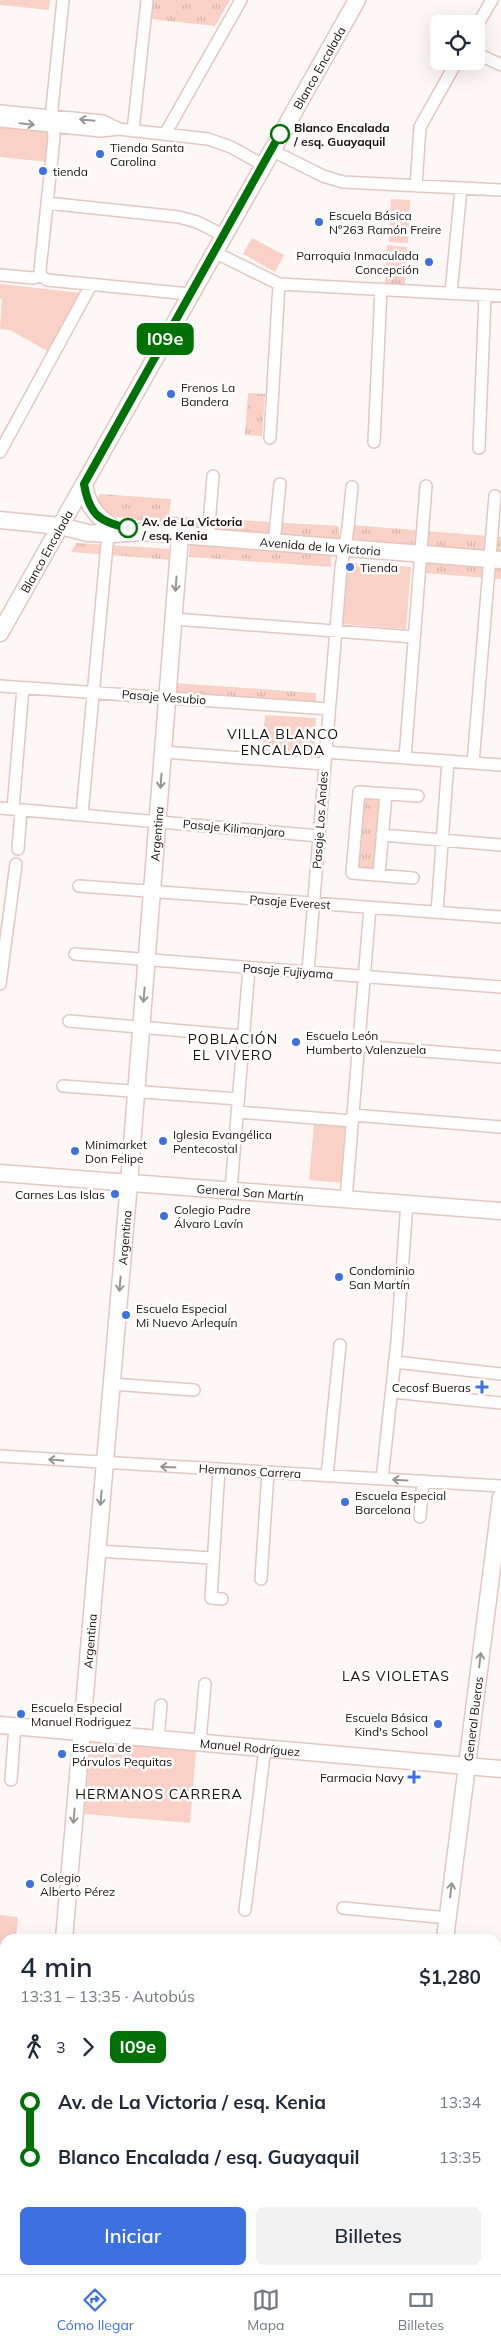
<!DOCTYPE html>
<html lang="es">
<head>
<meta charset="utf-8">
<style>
	body { margin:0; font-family:Mulish,sans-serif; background:#f2f2f3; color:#1f2937; height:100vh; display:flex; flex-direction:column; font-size:19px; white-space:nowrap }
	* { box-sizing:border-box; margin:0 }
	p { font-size:16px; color:#747a83 }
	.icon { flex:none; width:28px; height:28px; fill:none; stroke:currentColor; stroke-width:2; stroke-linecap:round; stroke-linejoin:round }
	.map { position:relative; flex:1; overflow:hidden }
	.drawer { position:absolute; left:0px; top:1934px; width:501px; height:341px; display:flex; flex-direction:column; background:#fff; border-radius:15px 15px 0 0; box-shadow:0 5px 20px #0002 }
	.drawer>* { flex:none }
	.badge { padding:0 10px; border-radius:8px; font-size:18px; line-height:32px }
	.buttons { position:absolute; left:430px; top:15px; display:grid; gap:10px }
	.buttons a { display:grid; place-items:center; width:55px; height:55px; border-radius:8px; background:#fff; box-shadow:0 5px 20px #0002; font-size:25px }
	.map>.badge { position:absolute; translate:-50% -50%; box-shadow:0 0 0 2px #fff }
	.legs { display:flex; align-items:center; gap:8px; height:55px; padding:0 20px; font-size:16px }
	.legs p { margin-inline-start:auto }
	.head { display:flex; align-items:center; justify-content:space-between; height:85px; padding:0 20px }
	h1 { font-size:28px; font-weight:600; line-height:38px }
	.button { display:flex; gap:10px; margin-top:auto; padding:10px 20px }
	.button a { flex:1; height:58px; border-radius:8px; background:#3d71e1; color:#fff; font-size:20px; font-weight:600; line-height:58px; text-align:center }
	.button a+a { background:#f2f2f3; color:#1f2937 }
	ul { padding:0 20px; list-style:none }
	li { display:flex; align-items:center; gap:18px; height:55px; font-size:19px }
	li i { display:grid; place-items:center; width:8px; height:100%; margin:0 6px; background:currentColor }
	li i::after { content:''; width:12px; height:12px; margin:-6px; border:4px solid; border-radius:50%; background:#fff }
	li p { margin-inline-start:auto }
	li:first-child i { background:linear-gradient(#0000 50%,currentColor 0) }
	li:last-child i { background:linear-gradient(currentColor 50%,#0000 0) }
	.tabs { display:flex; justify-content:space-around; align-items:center; height:70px; border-top:1px solid #e0e1e3; background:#fff; font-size:14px; color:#747a83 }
	.tabs a { display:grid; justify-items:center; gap:2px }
	.tabs .current { color:#3d71e1 }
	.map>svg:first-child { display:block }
	.grass { fill:url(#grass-tufts) }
	.green { fill:#f9d1c6 }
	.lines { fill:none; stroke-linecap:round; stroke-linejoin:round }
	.street-casing { stroke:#e3c7c0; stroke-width:14 }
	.secondary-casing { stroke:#e3c7c0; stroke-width:19 }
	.primary-casing { stroke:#e3c7c0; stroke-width:21 }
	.street { stroke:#fff; stroke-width:11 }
	.secondary { stroke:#fff; stroke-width:16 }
	.primary { stroke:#fff; stroke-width:19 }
	.oneway { stroke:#999593 }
	.line-1-casing { stroke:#fff; stroke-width:11 }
	.line-1 { stroke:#007106; stroke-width:8 }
	.stop-1-dot { fill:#fff; stroke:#007106; stroke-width:2.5 }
	.poi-dot { fill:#3d71e1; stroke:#fff; stroke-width:2 }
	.labels { text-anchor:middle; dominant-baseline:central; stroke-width:5; stroke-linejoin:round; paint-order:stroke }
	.street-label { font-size:12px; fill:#1c1310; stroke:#fff }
	.stop-label { font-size:12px; font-weight:bold; fill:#1c1310; stroke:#fff; text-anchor:start }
	.poi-label { font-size:12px; fill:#1c1310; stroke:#fff; text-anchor:start }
	.neighbourhood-label { font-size:14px; letter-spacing:1px; fill:#1c1310; stroke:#fff }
</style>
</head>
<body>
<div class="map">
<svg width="501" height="2274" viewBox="0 0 501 2274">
	<defs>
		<pattern id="grass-tufts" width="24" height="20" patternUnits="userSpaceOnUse" patternTransform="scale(1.25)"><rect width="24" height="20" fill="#f9d1c6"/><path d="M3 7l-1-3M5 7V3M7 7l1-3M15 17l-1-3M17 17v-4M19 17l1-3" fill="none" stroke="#d5b3a9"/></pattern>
	</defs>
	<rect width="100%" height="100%" fill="#fdf8f6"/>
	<path class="grass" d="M153,0H230L215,26L151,19Z
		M387,245L407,247L405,285L385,284Z
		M248,393L265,394L262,436L245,435Z
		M100,494L171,499L169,516L339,526V539L179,526L105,515L96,501Z
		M352,525L501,537V552L353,539Z
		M76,543L172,549L171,560L71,552Z
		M190,545L331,555V567L189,557Z
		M424,563L501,569V579L423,573Z
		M175,683L316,693V704L174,694Z
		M366,797L377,798L380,801L374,867C368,870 361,869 357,864L362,800Z"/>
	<path class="green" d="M0,0H50L49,10L0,5Z
		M0,126L51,132L48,162L0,157Z
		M391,199L410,200L408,243L389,242Z
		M252,238L284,255L275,272L243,254Z
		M0,284L82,293L49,352L10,330L0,329L2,299H0Z
		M346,562L411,567L406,629L342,624Z
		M265,715L316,718L314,759L262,755Z
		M314,1124L348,1127L343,1183L309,1180Z
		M91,1742L196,1751L190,1823L84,1814Z
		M0,1915L18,1917L16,1939H5V1946L0,1945Z"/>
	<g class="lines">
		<defs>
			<path id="street" d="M476,27L492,0
				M476,53L501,65
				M0,111L103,121L119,129
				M0,121L101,131L119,129L208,139L231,147L263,165
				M133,131L147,0
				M165,134L241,0
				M271,150L323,176L343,182L501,190
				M416,186L420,127L457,61
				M47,203L179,217L197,222L223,235
				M214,252L279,284L501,296
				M0,275L33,278L41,276
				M41,276L40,270L54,138L52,108L63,0
				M41,276L47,280L190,294
				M451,293L461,188
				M270,438L279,284
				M374,442L381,289
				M479,448L485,295
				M0,452L91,285
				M208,538L213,476
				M274,543L280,484
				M174,619L414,637
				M0,686L329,709
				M163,752L324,764
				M325,752L501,765
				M405,758L426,486
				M473,763L495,496
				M0,808L319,836
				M13,809L23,688
				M82,814L108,534
				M382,835L501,845
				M18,849L21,810
				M379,875L386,794
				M413,878L352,873L359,792L418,796
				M79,886L501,917
				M437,912L448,761
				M75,954L501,987
				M308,972L341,568L348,528L352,487
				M0,984L16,864
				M69,1021L243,1036
				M359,1046L501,1057
				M63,1086L238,1099
				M237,1112L353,1121
				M353,1115L501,1127
				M231,1190L249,968
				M346,1199L370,907
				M395,1362L501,1374
				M111,1384L194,1390
				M392,1392L501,1403
				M0,1456L501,1486
				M219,1470L211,1598L222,1599
				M327,1476L340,1345
				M382,1479L397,1341L407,1203
				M420,1517L423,1481
				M97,1551L213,1558
				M261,1579L268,1472
				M158,1739L161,1705
				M200,1742L205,1684
				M11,1780L15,1726
				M343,1908L448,1918
				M245,1910L265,1748
				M497,2160L501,2122
				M221,2274L222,2270"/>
			<g id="secondary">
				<path d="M84,484C87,502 93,514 110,525"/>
				<path id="s1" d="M0,520L60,526L88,533L114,534L141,532L501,560"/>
				<path id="s2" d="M0,633L357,0"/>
				<path id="s3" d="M0,1173L501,1211"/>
				<path id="s4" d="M0,1725L501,1769"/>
				<path id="s5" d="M64,1939L129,1183L180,536"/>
				<path id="s6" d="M445,1939L501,1497"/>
				<path d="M440,2274V2270"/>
			</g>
			<path id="primary" d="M0,2112H5
				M0,2131L5,2132
				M496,2160H501
				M496,2185L501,2186"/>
		</defs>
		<use href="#street" class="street-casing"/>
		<use href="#secondary" class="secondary-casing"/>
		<use href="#primary" class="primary-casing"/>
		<use href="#street" class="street"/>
		<use href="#secondary" class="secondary"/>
		<use href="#primary" class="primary"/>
	</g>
	<defs><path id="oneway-shaft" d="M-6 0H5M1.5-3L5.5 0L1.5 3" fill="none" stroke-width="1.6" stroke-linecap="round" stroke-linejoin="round" transform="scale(1.25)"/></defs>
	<g class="oneway">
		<use href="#oneway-shaft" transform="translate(87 120) rotate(-174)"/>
		<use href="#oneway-shaft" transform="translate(27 124) rotate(6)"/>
		<use href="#oneway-shaft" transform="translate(176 584) rotate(94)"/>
		<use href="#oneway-shaft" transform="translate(161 781) rotate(94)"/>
		<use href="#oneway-shaft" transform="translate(144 995) rotate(95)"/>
		<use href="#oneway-shaft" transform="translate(120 1284) rotate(95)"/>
		<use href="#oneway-shaft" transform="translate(56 1460) rotate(-176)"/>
		<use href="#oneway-shaft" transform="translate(168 1467) rotate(-177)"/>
		<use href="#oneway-shaft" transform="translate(400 1480) rotate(-177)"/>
		<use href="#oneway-shaft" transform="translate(101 1498) rotate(95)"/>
		<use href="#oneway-shaft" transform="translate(480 1660) rotate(-83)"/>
		<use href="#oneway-shaft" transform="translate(74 1816) rotate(95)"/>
		<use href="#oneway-shaft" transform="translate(451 1890) rotate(-83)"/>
	</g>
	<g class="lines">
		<defs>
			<path id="line-1" d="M128,528C99,522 89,514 84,484L280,134"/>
		</defs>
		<use href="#line-1" class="line-1-casing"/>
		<use href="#line-1" class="line-1"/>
	</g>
	<g class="stop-1-dot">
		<circle cx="280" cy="134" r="9"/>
		<circle cx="128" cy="528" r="9"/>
	</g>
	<g class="poi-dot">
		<circle cx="100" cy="154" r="5"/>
		<circle cx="43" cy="171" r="5"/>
		<circle cx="319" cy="222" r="5"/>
		<circle cx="429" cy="262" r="5"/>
		<circle cx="171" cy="394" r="5"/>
		<circle cx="350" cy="567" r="5"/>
		<circle cx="296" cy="1042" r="5"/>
		<circle cx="163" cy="1141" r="5"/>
		<circle cx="75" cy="1151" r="5"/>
		<circle cx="115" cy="1194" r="5"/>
		<circle cx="164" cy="1216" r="5"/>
		<circle cx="339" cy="1277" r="5"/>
		<circle cx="126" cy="1315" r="5"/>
		<path d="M479.5 1379.5h5v5h5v5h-5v5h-5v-5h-5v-5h5z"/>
		<circle cx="345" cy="1502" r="5"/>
		<circle cx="21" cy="1714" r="5"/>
		<circle cx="438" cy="1724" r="5"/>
		<circle cx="62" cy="1754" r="5"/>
		<path d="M411.5 1769.5h5v5h5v5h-5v5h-5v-5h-5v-5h5z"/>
		<circle cx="30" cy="1884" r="5"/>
	</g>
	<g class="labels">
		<g class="street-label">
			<text stroke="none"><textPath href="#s2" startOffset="649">Blanco Encalada</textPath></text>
			<text stroke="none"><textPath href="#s1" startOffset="322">Avenida de la Victoria</textPath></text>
			<text stroke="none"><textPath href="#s2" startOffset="94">Blanco Encalada</textPath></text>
			<text transform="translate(164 697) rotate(4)">Pasaje Vesubio</text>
			<text transform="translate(320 820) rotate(-86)">Pasaje Los Andes</text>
			<text transform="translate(234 828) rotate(5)">Pasaje Kilimanjaro</text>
			<text stroke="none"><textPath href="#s5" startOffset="1109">Argentina</textPath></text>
			<text transform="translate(290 902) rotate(4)">Pasaje Everest</text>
			<text transform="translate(288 971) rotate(4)">Pasaje Fujiyama</text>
			<text stroke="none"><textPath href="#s3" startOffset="251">General San Martín</textPath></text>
			<text stroke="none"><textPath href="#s5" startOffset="704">Argentina</textPath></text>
			<text transform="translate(250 1471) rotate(3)">Hermanos Carrera</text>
			<text stroke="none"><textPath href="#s5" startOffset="299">Argentina</textPath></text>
			<text stroke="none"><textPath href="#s6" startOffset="222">General Bueras</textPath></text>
			<text stroke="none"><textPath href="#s4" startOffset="251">Manuel Rodríguez</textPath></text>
		</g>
		<g class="stop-label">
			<text x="294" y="127">Blanco Encalada<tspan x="294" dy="14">/ esq. Guayaquil</tspan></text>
			<text x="142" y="521">Av. de La Victoria<tspan x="142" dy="14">/ esq. Kenia</tspan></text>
		</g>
		<g class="poi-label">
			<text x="110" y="147">Tienda Santa<tspan x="110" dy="14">Carolina</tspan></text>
			<text x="53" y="171">tienda</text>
			<text x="329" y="215">Escuela Básica<tspan x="329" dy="14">N°263 Ramón Freire</tspan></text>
			<text x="419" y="255" text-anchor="end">Parroquia Inmaculada<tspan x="419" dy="14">Concepción</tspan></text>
			<text x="181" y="387">Frenos La<tspan x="181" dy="14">Bandera</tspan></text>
			<text x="360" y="567">Tienda</text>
			<text x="306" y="1035">Escuela León<tspan x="306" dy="14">Humberto Valenzuela</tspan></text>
			<text x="173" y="1134">Iglesia Evangélica<tspan x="173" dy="14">Pentecostal</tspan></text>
			<text x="85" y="1144">Minimarket<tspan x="85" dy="14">Don Felipe</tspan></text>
			<text x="105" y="1194" text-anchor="end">Carnes Las Islas</text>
			<text x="174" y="1209">Colegio Padre<tspan x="174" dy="14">Álvaro Lavín</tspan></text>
			<text x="349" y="1270">Condominio<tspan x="349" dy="14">San Martín</tspan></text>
			<text x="136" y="1308">Escuela Especial<tspan x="136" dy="14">Mi Nuevo Arlequín</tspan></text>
			<text x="471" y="1387" text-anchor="end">Cecosf Bueras</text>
			<text x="355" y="1495">Escuela Especial<tspan x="355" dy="14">Barcelona</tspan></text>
			<text x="31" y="1707">Escuela Especial<tspan x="31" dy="14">Manuel Rodriguez</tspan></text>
			<text x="428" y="1717" text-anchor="end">Escuela Básica<tspan x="428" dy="14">Kind's School</tspan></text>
			<text x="72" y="1747">Escuela de<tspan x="72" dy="14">Párvulos Pequitas</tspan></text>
			<text x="404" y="1777" text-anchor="end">Farmacia Navy</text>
			<text x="40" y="1877">Colegio<tspan x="40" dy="14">Alberto Pérez</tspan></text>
		</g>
		<g class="neighbourhood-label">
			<text x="283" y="734">VILLA BLANCO<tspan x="283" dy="16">ENCALADA</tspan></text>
			<text x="233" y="1039">POBLACIÓN<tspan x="233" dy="16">EL VIVERO</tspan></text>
			<text x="396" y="1676">LAS VIOLETAS</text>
			<text x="159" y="1794">HERMANOS CARRERA</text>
		</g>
	</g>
</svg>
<div class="buttons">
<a><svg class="icon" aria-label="locate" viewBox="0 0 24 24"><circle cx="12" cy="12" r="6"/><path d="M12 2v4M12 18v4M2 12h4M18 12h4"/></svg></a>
</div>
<b class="badge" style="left:165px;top:339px;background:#007106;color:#fff">I09e</b>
<section class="drawer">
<div class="head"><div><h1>4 min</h1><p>13:31 – 13:35 · Autobús</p></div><b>$1,280</b></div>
<div class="legs"><svg class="icon" aria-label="walk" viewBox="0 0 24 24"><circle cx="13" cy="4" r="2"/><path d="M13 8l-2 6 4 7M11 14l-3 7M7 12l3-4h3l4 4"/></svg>3<svg class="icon" aria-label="forward" viewBox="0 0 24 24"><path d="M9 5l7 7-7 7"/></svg><b class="badge" style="background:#007106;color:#fff">I09e</b></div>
<ul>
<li><i style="color:#007106"></i><b>Av. de La Victoria / esq. Kenia</b><p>13:34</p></li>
<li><i style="color:#007106"></i><b>Blanco Encalada / esq. Guayaquil</b><p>13:35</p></li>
</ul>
<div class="button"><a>Iniciar</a><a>Billetes</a></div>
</section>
</div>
<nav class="tabs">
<a class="current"><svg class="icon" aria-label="directions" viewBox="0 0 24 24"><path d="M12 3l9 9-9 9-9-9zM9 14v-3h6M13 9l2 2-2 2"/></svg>Cómo llegar</a>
<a><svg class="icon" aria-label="map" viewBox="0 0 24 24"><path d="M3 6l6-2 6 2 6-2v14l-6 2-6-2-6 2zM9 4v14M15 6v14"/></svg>Mapa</a>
<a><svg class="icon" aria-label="tickets" viewBox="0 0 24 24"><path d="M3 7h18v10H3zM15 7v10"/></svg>Billetes</a>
</nav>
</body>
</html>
